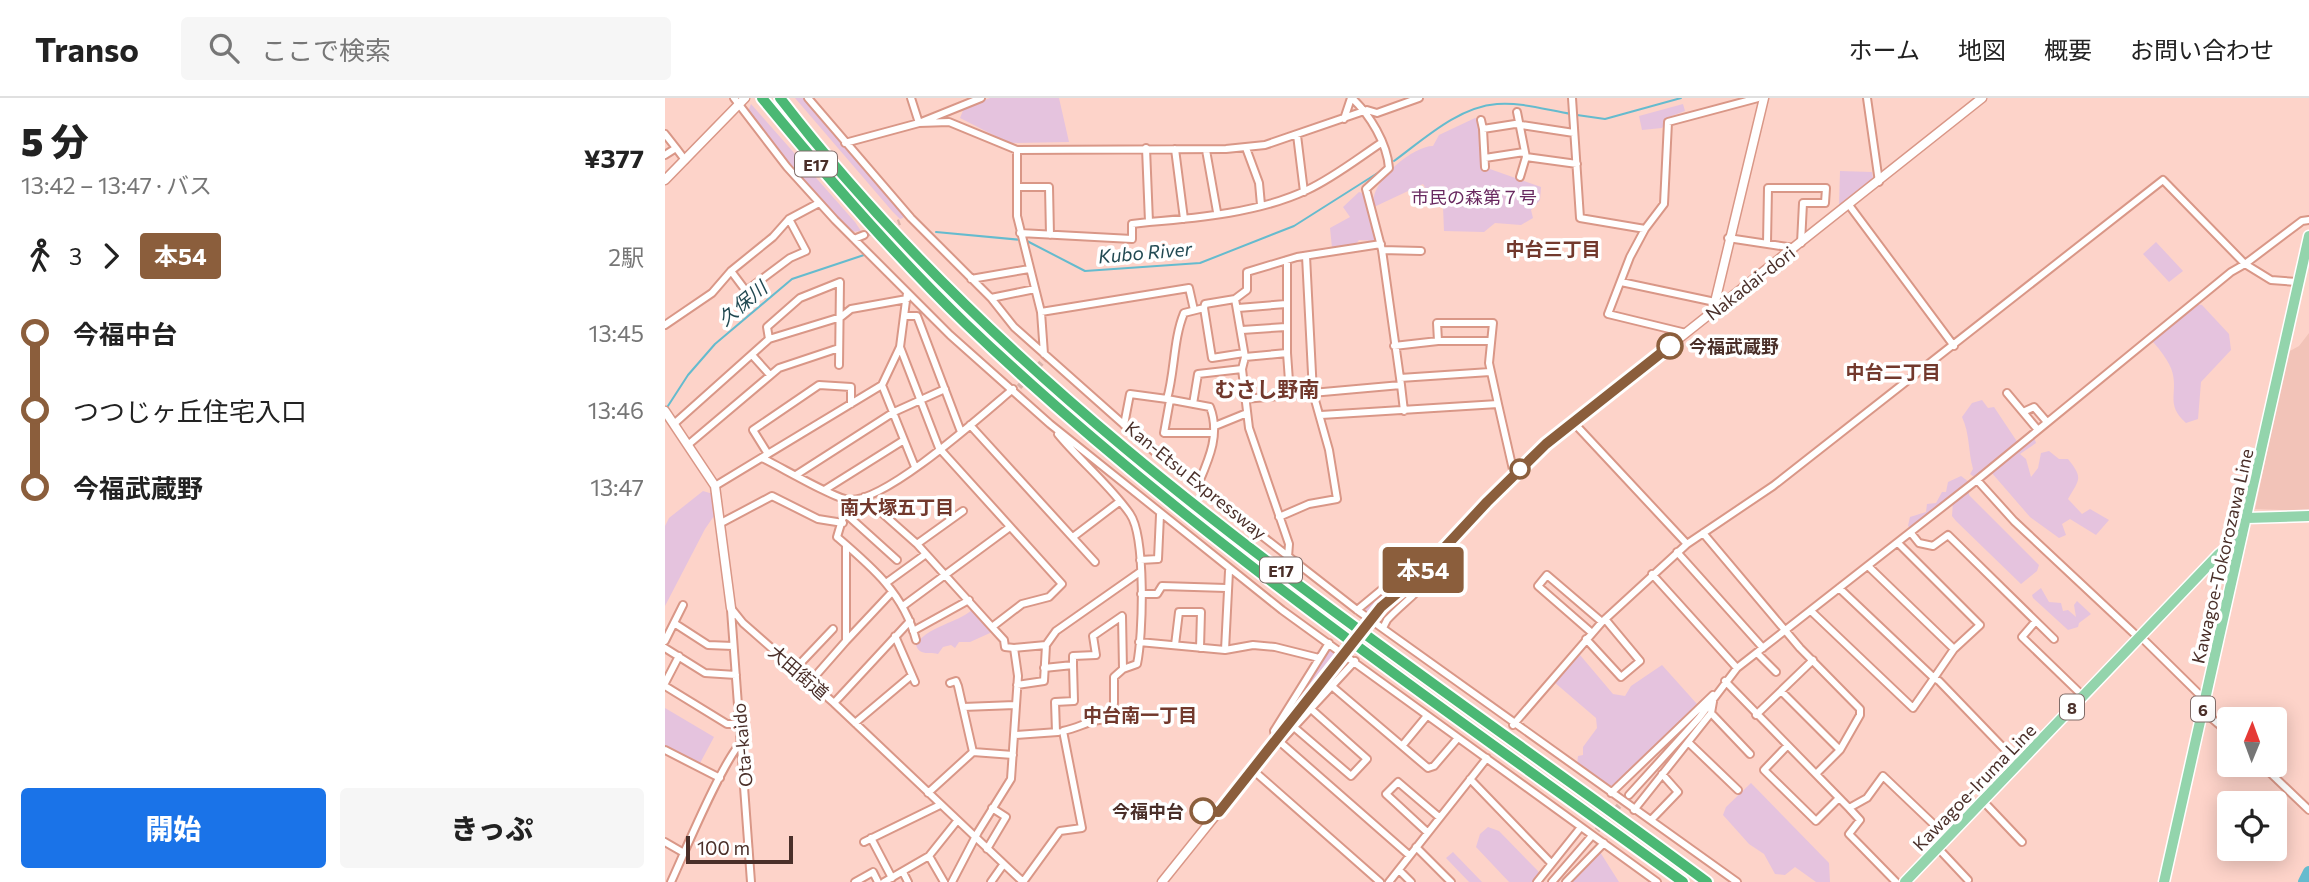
<!DOCTYPE html>
<html lang="ja">
<head>
<meta charset="utf-8">
<style>
	body { margin:0; font-family:Commissioner,"Noto Sans JP",sans-serif; background:#f6f6f6; color:#222; height:100vh; display:flex; flex-direction:column; font-size:26px; white-space:nowrap }
	* { box-sizing:border-box; margin:0 }
	p { font-size:23px; color:#767676 }
	.icon { flex:none; width:38px; height:38px; fill:none; stroke:currentColor; stroke-width:2; stroke-linecap:round; stroke-linejoin:round }
	.map { position:relative; flex:1; overflow:hidden }
	.side { display:flex; flex-direction:column; background:#fff; width:665px }
	.side>* { flex:none }
	.badge { padding:0 14px; border-radius:5px; font-size:24px; line-height:46px }
	.needle { width:46px; rotate:1deg }
	.controls { position:absolute; left:1552px; top:609px; display:grid; gap:14px }
	.controls a { display:grid; place-items:center; width:70px; height:70px; border-radius:7px; background:#fff; box-shadow:0 4px 18px #0003; font-size:35px }
	.scale { position:absolute; left:21px; bottom:18px; width:107px; box-sizing:border-box; padding-left:7px; border:4px solid #4a2f29; border-top:0; font-size:19px; line-height:24px; white-space:nowrap; color:#4a2f29; -webkit-text-stroke:5px #fff; paint-order:stroke }
	.map>.badge { position:absolute; translate:-50% -50%; box-shadow:0 0 0 4px #fff }
	.legs { display:flex; align-items:center; gap:10px; height:77px; padding:0 21px; font-size:23px }
	.legs p { margin-inline-start:auto }
	.headline { display:flex; align-items:center; justify-content:space-between; height:119px; padding:0 21px }
	h1 { font-size:38px; font-weight:800; line-height:52px }
	.cta { display:flex; gap:14px; margin-top:auto; padding:14px 21px }
	.cta a { flex:1; height:80px; border-radius:7px; background:#1a73e8; color:#fff; font-size:28px; font-weight:800; line-height:80px; text-align:center }
	.cta a+a { background:#f6f6f6; color:#222 }
	ul { padding:0 21px; list-style:none }
	li { display:flex; align-items:center; gap:24px; height:77px; font-size:26px }
	li i { display:grid; place-items:center; width:10px; height:100%; margin:0 9px; background:currentColor }
	li i::after { content:''; width:18px; height:18px; margin:-9px; border:5px solid; border-radius:50%; background:#fff }
	li p { margin-inline-start:auto }
	li:first-child i { background:linear-gradient(#0000 50%,currentColor 0) }
	li:last-child i { background:linear-gradient(currentColor 50%,#0000 0) }
	header { display:flex; align-items:center; gap:42px; box-sizing:border-box; height:98px; padding:0 35px; background:#fff; border-bottom:2px solid #e0e0e0 }
	header strong { font-size:33px }
	nav { display:flex; gap:38px; margin-inline-start:auto; font-size:24px }
	.search { width:490px; height:63px; background:#f6f6f6; display:flex; align-items:center; gap:18px; box-sizing:border-box; padding:0 24px; border-radius:7px; color:#767676; font-size:26px }
	main { display:flex; flex:1; min-height:0 }
	.map>svg:first-child { display:block }
	.built { fill:#f2c3b8 }
	.green { fill:#e5c3de }
	.lines { fill:none; stroke-linecap:round; stroke-linejoin:round }
	.stream { stroke:#65bbce; stroke-width:2 }
	.river { stroke:#65bbce; stroke-width:12 }
	.minor-tunnel { stroke:#d9b2a9; stroke-width:6; stroke-dasharray:6 3; stroke-linecap:butt }
	.minor-casing { stroke:#d99787; stroke-width:10 }
	.tertiary-casing { stroke:#d99787; stroke-width:11 }
	.primary-casing { stroke:#fff; stroke-width:13 }
	.motorway-casing { stroke:#fff; stroke-width:14 }
	.minor { stroke:#fff; stroke-width:6 }
	.tertiary { stroke:#fff; stroke-width:8 }
	.primary { stroke:#93d4ac; stroke-width:10 }
	.motorway { stroke:#4bb874; stroke-width:10 }
	.tertiary-bridge-casing { stroke:#d99787; stroke-width:11; stroke-linecap:butt }
	.tertiary-bridge { stroke:#fff; stroke-width:8 }
	.line-1-casing { stroke:#fff; stroke-width:16 }
	.line-1 { stroke:#8b5e3c; stroke-width:10 }
	.stop-1-dot { fill:#fff; stroke:#8b5e3c; stroke-width:3.5 }
	.labels { text-anchor:middle; dominant-baseline:central; stroke-width:7; stroke-linejoin:round; paint-order:stroke }
	.shield { fill:#fff; stroke:#806d69; stroke-width:2 }
	.shield-label { font-size:16px; font-weight:bold; fill:#4a2f29 }
	.park-label { font-size:18px; fill:#692960; stroke:#fff }
	.street-label { font-size:18px; fill:#4a2f29; stroke:#fff }
	.stop-label { font-size:18px; font-weight:bold; fill:#4a2f29; stroke:#fff; text-anchor:start }
	.neighbourhood-label { font-size:19px; font-weight:bold; fill:#72392d; stroke:#fff }
	.water-label { font-size:19px; font-style:italic; fill:#214952; stroke:#fff }
	.quarter-label { font-size:21px; font-weight:bold; fill:#72392d; stroke:#fff }
</style>
</head>
<body>
<header>
<strong>Transo</strong>
<div class="search"><svg class="icon" aria-label="search" viewBox="0 0 24 24"><circle cx="10" cy="10" r="6"/><path d="M15 15l6 6"/></svg>ここで検索</div>
<nav><a>ホーム</a><a>地図</a><a>概要</a><a>お問い合わせ</a></nav>
</header>
<main>
<section class="side">
<div class="headline"><div><h1>5 分</h1><p>13:42 – 13:47 · バス</p></div><b>¥377</b></div>
<div class="legs"><svg class="icon" aria-label="walk" viewBox="0 0 24 24"><circle cx="13" cy="4" r="2"/><path d="M13 8l-2 6 4 7M11 14l-3 7M7 12l3-4h3l4 4"/></svg>3<svg class="icon" aria-label="forward" viewBox="0 0 24 24"><path d="M9 5l7 7-7 7"/></svg><b class="badge" style="background:#8b5e3c;color:#fff">本54</b><p>2駅</p></div>
<ul>
<li><i style="color:#8b5e3c"></i><b>今福中台</b><p>13:45</p></li>
<li><i style="color:#8b5e3c"></i><span>つつじヶ丘住宅入口</span><p>13:46</p></li>
<li><i style="color:#8b5e3c"></i><b>今福武蔵野</b><p>13:47</p></li>
</ul>
<div class="cta"><a>開始</a><a>きっぷ</a></div>
</section>
<div class="map">
<svg width="1644" height="784" viewBox="0 0 1644 784">
	<rect width="100%" height="100%" fill="#fdd3c9"/>
	<path class="built" d="M1644,235V413L1590,411L1623,254L1634,248Z"/>
	<path class="green" d="M130,0H138L239,116L238,120L235,121L227,113Z
		M325,0H394L404,44L344,45L295,20L299,10Z
		M86,6L190,124L196,133L186,134L125,68L83,14Z
		M1018,6L1020,13L1004,19L997,30L977,32L974,18Z
		M810,20L814,21L822,70L876,89L875,102L866,112L868,120L856,127L830,125L819,134L779,133L778,109L769,104L758,86L709,109C702,86 747,48 768,48L774,37Z
		M1175,73L1207,74L1208,80L1174,108Z
		M694,94L700,96L710,143L694,142L690,147L667,150L665,130L685,119L678,109Z
		M1491,144L1518,173L1504,184L1478,156Z
		M1531,206L1537,207L1564,236L1566,252L1536,284L1533,321L1521,325C1501,307 1512,297 1508,277C1507,267 1494,250 1487,243Z
		M1317,302L1323,310L1329,309L1355,348L1369,339L1371,345L1355,356L1361,361L1366,379L1373,370L1376,355L1384,353L1394,361H1403C1419,381 1414,381 1403,401L1417,416L1425,411L1444,422L1431,437L1405,421L1397,426L1401,437L1394,440L1365,419L1326,374L1322,373L1312,381L1305,376L1308,371C1303,353 1305,336 1297,319L1307,305Z
		M1296,378L1304,384V397L1374,467L1372,473L1356,486L1291,423L1287,418L1288,404L1247,432L1243,428L1245,419L1261,414L1262,406L1271,405L1277,394H1281L1283,384Z
		M38,393L48,396L51,415L40,431L0,508V428L4,420Z
		M762,460L703,517L700,514C703,498 748,472 762,460Z
		M1376,490L1384,504L1396,505L1398,513L1403,512L1411,519L1409,507L1412,503L1426,516L1414,525L1413,529L1403,532L1368,500L1367,497Z
		M307,512L327,533L325,535L305,544H294L290,550L286,547L278,549L273,556C265,553 255,559 251,547C261,529 292,525 307,512Z
		M667,551L672,553L618,624L662,554Z
		M915,557L948,596L960,598L966,588L997,567L1032,606L948,689L912,667L913,658L918,657V649L932,630L931,620L889,584Z
		M0,610L49,639L34,667L0,650Z
		M1086,685L1164,765L1165,784H1151L1130,769L1120,777L1110,776L1099,756L1084,746L1058,717L1061,709Z
		M823,729L834,733L873,773L875,776L869,784H844L811,749L815,736Z
		M788,754L817,784H804L781,760Z
		M935,754L954,784H906Z"/>
	<g class="lines">
		<path class="stream" d="M912,17L940,21L1016,0
			M729,63C759,41 793,9 832,6C856,4 882,12 907,16
			M271,134L357,142
			M362,143L420,173L535,165L629,128L719,71
			M1,311L23,277L50,246L127,181L199,157"/>
		<path class="river" d="M1639,784L1644,774"/>
		<path class="minor-tunnel" d="M199,137L235,124
			M354,289L379,262
			M926,739L961,700"/>
		<defs>
			<path id="minor" d="M69,0L122,69L170,122L285,237L385,326L617,512L992,784
				M143,0L246,120L326,200L349,229L492,356L692,512L1072,784
				M246,0L254,25L316,0
				M687,0C705,17 722,45 724,70L701,91L717,152L756,153
				M907,0L915,120L980,131L999,106L1003,24L1093,0
				M1202,0L1214,84
				M852,14L861,59L912,66
				M679,21L686,0
				M816,22L818,31L850,26L909,35
				M818,31L820,69
				M0,36L11,50
				M632,37L639,94
				M180,45L254,25L284,24L352,52L561,51L600,47L702,12L712,15L754,0
				M481,50L484,124C534,120 596,114 642,92C668,80 692,61 716,45
				M581,50L594,85L596,107
				M510,51L519,121
				M352,52V118L376,214L379,256
				M541,52L552,114
				M0,57L11,50L20,62
				M820,60L859,54
				M855,79L861,59
				M353,89H384L385,137
				M1184,107L1289,248
				M980,131L965,159L943,216L1021,235
				M355,135L467,141V126L484,124
				M1063,140L1129,150
				M189,141L199,137
				M1102,145L1103,90H1161L1160,105H1138L1136,145
				M717,152L736,287
				M66,173L81,193L125,160L141,153L124,121
				M306,181L364,171
				M956,184L1050,204
				M326,200L370,191
				M570,201L582,192V174L632,159L716,146
				M539,210L547,260L579,255
				M573,210L621,206
				M376,214L524,190L529,212
				M241,218H252L296,334
				M0,227L47,195L66,173L108,139L124,121L154,105
				M577,232L621,229
				M104,241L102,229L135,200L175,184L174,267
				M826,243H773L772,225H828L824,265L833,306
				M729,248L773,243
				M235,249L274,350L397,486L384,499L357,506L327,529
				M622,255L625,297
				M87,257L105,277
				M580,259L622,255V162
				M735,280L825,274
				M217,287L250,369
				M1342,295L1373,332
				M580,301L736,287L739,313
				M505,302L499,335H548
				M528,306L533,276L577,271
				M1358,314L1369,309L1382,324
				M656,317L833,306L849,376
				M10,325L104,241L176,219L186,211L242,201
				M909,325L1022,446
				M305,327L430,464
				M459,327L465,296L502,301
				M550,328L582,315
				M24,346L114,270L174,250
				M103,356L88,332L154,287L186,289V306
				M97,360C114,368 170,401 184,402C221,404 317,317 348,291
				M131,377L229,314L280,291
				M1312,382L1349,423L1474,540
				M50,388L217,287L235,249L242,195
				M532,389C543,363 556,337 545,309L502,301C510,273 508,242 519,215L539,210L540,206L570,201L580,259L577,271L584,330L624,446L623,459
				M161,391L239,342
				M199,399L252,446L327,529L339,542L340,549L349,550
				M183,402L172,439C207,469 239,496 251,542
				M181,416L232,462
				M614,419L644,406L672,401L664,352L648,295L641,158
				M56,425L107,398L153,421L178,425
				M1038,435L1135,550L1195,611V617L1175,652L1151,676
				M1246,435L1254,445L1268,448L1283,437L1389,541
				M408,439L454,404
				M252,446L298,413
				M1012,454L1098,550
				M475,462L493,461L495,417
				M1203,468L1289,551
				M987,476L1072,570
				M221,485L261,456
				M1174,490L1269,580L1289,551L1315,527L1233,445
				M476,496H492L497,488L561,490
				M238,508L345,429
				M66,510L78,525L169,605L358,784L395,733L417,730L398,633C417,629 425,621 445,621L449,605V579L458,571L472,566C478,538 481,439 465,416C445,387 415,363 393,336
				M66,512L86,784
				M692,512L750,464L774,455C769,486 742,500 722,522L718,530
				M1146,513L1248,610L1269,580L1274,583L1353,665
				M1370,524L1357,539L1418,598
				M9,525L43,547L68,548
				M248,533L304,502
				M927,535L873,488L882,477L937,524
				M230,538L250,584
				M1475,538L1540,602
				M921,541L956,579L975,563L940,521
				M0,543L18,507
				M181,543L227,494
				M474,544L560,552L588,547L610,549L654,560
				M664,545L609,633L611,643L615,644L690,563
				M510,547L514,514H536L535,550
				M0,550L40,575L71,577
				M560,552L564,473
				M1092,555L1111,574
				M408,567V558L431,557L428,538L457,518L458,571
				M379,570L408,567L409,603L390,604L391,634
				M130,571L168,531
				M1060,583L1184,710L1202,700L1218,678L1282,739
				M145,584L181,543V447
				M0,585L14,558
				M352,587L379,583L381,547
				M0,588L62,626H77
				M669,590L763,670L769,668L793,640
				M1116,593L1175,652
				M169,605L245,523
				M298,609L350,607
				M1538,613L1564,635
				M1046,615L1085,656
				M1091,617L1148,562
				M190,625L247,577
				M848,627L937,524L1022,446L1108,388L1498,82L1580,166L1637,123L1644,122
				M630,630L686,678L702,661L646,611
				M350,637L393,634
				M615,644L744,757
				M1023,644L1073,692
				M737,648L761,619
				M1122,648L1099,672L1151,723L1174,700
				M0,652L55,680
				M308,654L348,657
				M1597,667L1644,712
				M589,673L715,784
				M805,681L886,765
				M263,695L308,654L293,588L291,583L285,585
				M946,695L1048,597
				M964,697L1034,620L1072,570L1312,382L1566,174L1580,166L1606,182L1632,184
				M1318,703L1357,744
				M1184,710L1195,722L1184,736L1231,784
				M969,712L1046,615L1049,598
				M986,722L1013,694L997,676
				M762,734L721,696L733,684L774,719
				M206,740L227,780
				M0,744L19,755
				M199,744L275,707
				M751,749L786,784
				M1272,749L1303,782
				M322,751L341,719L327,710
				M264,758L279,784
				M734,772L746,784
				M238,774L243,784
				M6,784C18,758 60,657 78,643
				M190,784L208,774L213,784
				M219,784L264,758L292,723
				M287,784L313,734L346,681L353,578L349,550L381,547L391,533L475,474
				M326,784L338,767
				M724,784L822,660
				M872,784L916,729
				M887,784L925,740
				M901,784L939,745"/>
			<path id="tertiary" d="M0,82L80,0
				M1053,210L1050,204L1099,0
				M0,313L50,388L66,510
				M767,463L881,346L1317,0
				M497,784L623,627"/>
			<path id="primary" d="M1582,420L1644,418
				M1240,784L1554,456L1577,437
				M1499,784L1644,138"/>
			<path id="motorway" d="M97,0C161,78 228,156 301,226C521,436 774,606 1018,784
				M115,0C363,323 719,544 1042,784"/>
		</defs>
		<use href="#minor" class="minor-casing"/>
		<use href="#tertiary" class="tertiary-casing"/>
		<use href="#primary" class="primary-casing"/>
		<use href="#motorway" class="motorway-casing"/>
		<use href="#minor" class="minor"/>
		<use href="#tertiary" class="tertiary"/>
		<use href="#primary" class="primary"/>
		<use href="#motorway" class="motorway"/>
		<defs>
			<path id="tertiary-bridge" d="M623,627L716,509L767,463"/>
		</defs>
		<use href="#tertiary-bridge" class="tertiary-bridge-casing"/>
		<use href="#tertiary-bridge" class="tertiary-bridge"/>
	</g>
	<g class="lines">
		<defs>
			<path id="line-1" d="M538,713L554,714L716,509L754,477L822,404L881,346L1005,248"/>
		</defs>
		<use href="#line-1" class="line-1-casing"/>
		<use href="#line-1" class="line-1"/>
	</g>
	<g class="stop-1-dot">
		<circle cx="1005" cy="248" r="12"/>
		<circle cx="855" cy="371" r="9"/>
		<circle cx="538" cy="713" r="12"/>
	</g>
	<g class="labels">
		<g class="shield">
			<rect x="130" y="53.5" width="42" height="25" rx="5"/>
			<rect x="595" y="459.5" width="42" height="25" rx="5"/>
			<rect x="1395" y="596.5" width="24" height="25" rx="5"/>
			<rect x="1526" y="598.5" width="24" height="25" rx="5"/>
		</g>
		<g class="shield-label">
			<text x="151" y="66">E17</text>
			<text x="616" y="472">E17</text>
			<text x="1407" y="609">8</text>
			<text x="1538" y="611">6</text>
		</g>
		<g class="park-label">
			<text x="809" y="99">市民の森第７号</text>
		</g>
		<g class="street-label">
			<text transform="translate(1085 185) rotate(-38)">Nakadai-dori</text>
			<text transform="translate(531 382) rotate(39)">Kan-Etsu Expressway</text>
			<text transform="translate(1557 458) rotate(-77)">Kawagoe-Tokorozawa Line</text>
			<text transform="translate(134 574) rotate(41)">大田街道</text>
			<text transform="translate(77 647) rotate(-95)">Ota-kaido</text>
			<text transform="translate(1309 689) rotate(-46)">Kawagoe-Iruma Line</text>
		</g>
		<g class="stop-label">
			<text x="1024" y="248">今福武蔵野</text>
			<text x="519" y="713" text-anchor="end">今福中台</text>
		</g>
		<g class="neighbourhood-label">
			<text x="888" y="150">中台三丁目</text>
			<text x="1228" y="273">中台二丁目</text>
			<text x="232" y="408">南大塚五丁目</text>
			<text x="475" y="616">中台南一丁目</text>
		</g>
		<g class="water-label">
			<text transform="translate(480 154) rotate(-5)">Kubo River</text>
			<text transform="translate(77 205) rotate(-40)">久保川</text>
		</g>
		<g class="quarter-label">
			<text x="602" y="290">むさし野南</text>
		</g>
	</g>
</svg>
<div class="controls">
<a><svg class="needle" viewBox="-14 -14 28 28"><path d="M0-13l5 13h-10z" fill="#e53935"/><path d="M0 13l5-13h-10z" fill="#767676"/></svg></a>
<a><svg class="icon" aria-label="locate" viewBox="0 0 24 24"><circle cx="12" cy="12" r="6"/><path d="M12 2v4M12 18v4M2 12h4M18 12h4"/></svg></a>
</div>
<div class="scale">100 m</div>
<b class="badge" style="left:758px;top:472px;background:#8b5e3c;color:#fff">本54</b>
</div>
</main>
</body>
</html>
